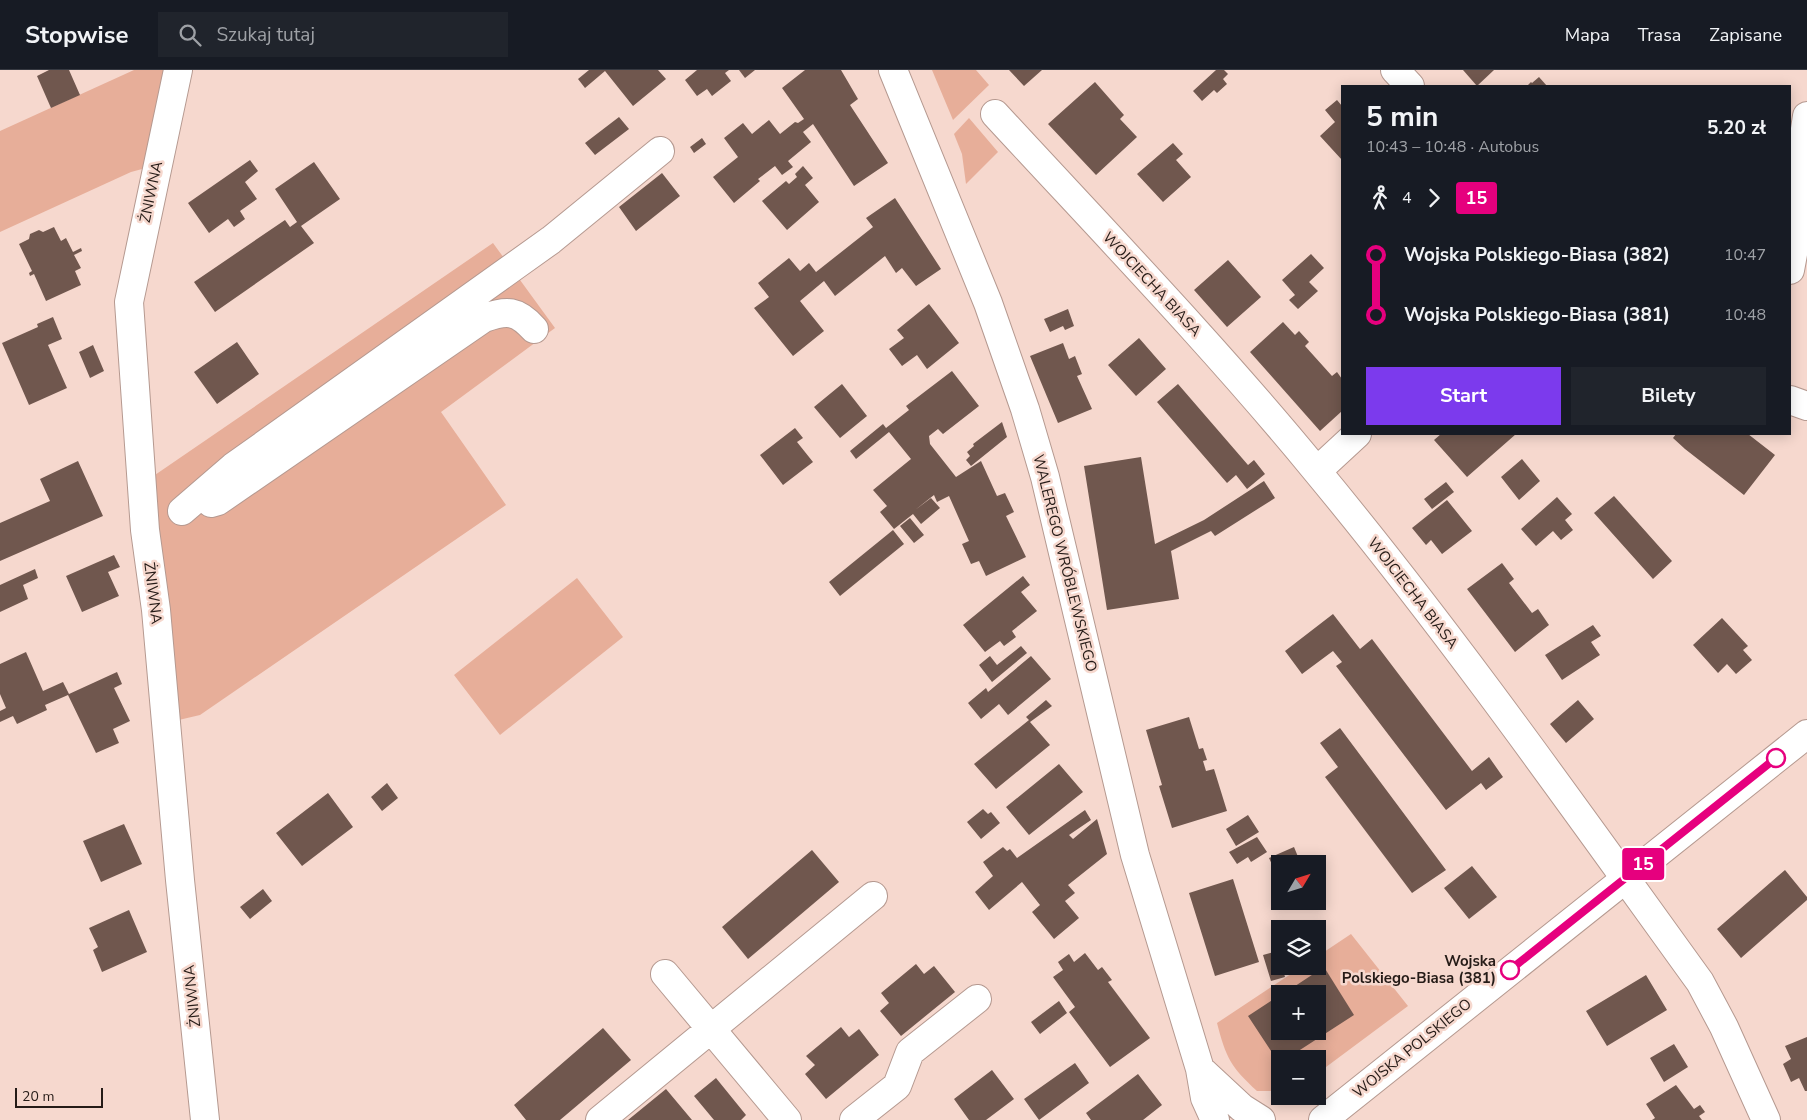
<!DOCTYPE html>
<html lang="pl">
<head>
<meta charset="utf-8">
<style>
	body { margin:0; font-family:"Nunito Sans",sans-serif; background:#20242c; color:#f1f3f6; height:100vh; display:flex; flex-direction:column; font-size:19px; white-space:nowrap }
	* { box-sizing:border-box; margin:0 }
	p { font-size:16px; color:#9ea1a6 }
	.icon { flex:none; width:28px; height:28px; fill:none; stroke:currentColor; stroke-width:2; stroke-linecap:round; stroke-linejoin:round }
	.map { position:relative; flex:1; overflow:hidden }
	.side { position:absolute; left:1341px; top:15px; width:450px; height:350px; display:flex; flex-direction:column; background:#171b24; border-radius:0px; box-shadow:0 2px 12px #0003 }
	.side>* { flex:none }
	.badge { padding:0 10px; border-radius:4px; font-size:18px; line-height:32px }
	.needle { width:32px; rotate:52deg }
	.buttons { position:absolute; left:1271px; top:785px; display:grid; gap:10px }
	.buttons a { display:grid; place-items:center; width:55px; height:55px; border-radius:0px; background:#171b24; box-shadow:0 2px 12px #0003; font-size:25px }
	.scale { position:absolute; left:15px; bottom:12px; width:88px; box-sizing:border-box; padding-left:5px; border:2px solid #251b17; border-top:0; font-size:14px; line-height:18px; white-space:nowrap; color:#251b17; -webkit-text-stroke:4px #f6d8ce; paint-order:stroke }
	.map>.badge { position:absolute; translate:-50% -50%; box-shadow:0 0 0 2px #fff }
	.legs { display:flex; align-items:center; gap:8px; height:55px; padding:0 25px; font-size:16px }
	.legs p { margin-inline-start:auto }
	.head { display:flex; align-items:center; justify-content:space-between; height:85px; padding:0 25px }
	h1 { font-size:28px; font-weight:700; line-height:38px }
	.button { display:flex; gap:10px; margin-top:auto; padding:10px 25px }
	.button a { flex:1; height:58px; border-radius:0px; background:#7c3aed; color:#fff; font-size:20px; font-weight:700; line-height:58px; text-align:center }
	.button a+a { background:#20242c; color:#f1f3f6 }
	ul { padding:0 25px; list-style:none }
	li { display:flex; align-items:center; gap:18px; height:60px; font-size:19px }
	li i { display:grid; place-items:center; width:8px; height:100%; margin:0 6px; background:currentColor }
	li i::after { content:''; width:12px; height:12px; margin:-6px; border:4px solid; border-radius:50%; background:#171b24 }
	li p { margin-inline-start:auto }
	li:first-child i { background:linear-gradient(#0000 50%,currentColor 0) }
	li:last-child i { background:linear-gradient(currentColor 50%,#0000 0) }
	header { display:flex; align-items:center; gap:30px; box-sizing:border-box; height:70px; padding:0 25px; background:#171b24; border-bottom:1px solid #363941 }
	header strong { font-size:24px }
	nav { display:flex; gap:28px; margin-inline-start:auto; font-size:18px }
	.search { width:350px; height:45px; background:#20242c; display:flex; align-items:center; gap:12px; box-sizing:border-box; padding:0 18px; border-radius:0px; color:#9ea1a6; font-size:19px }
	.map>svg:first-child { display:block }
	.green { fill:#e7ae99; fill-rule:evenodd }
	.building { fill:#70574e }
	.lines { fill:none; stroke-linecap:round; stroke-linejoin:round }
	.minor-casing { stroke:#b59990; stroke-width:30 }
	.major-casing { stroke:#b59990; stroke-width:30 }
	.minor { stroke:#fff; stroke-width:28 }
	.major { stroke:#fff; stroke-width:28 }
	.line-1-casing { stroke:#fff; stroke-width:11 }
	.line-1 { stroke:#e6007e; stroke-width:8 }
	.stop-1-dot { fill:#fff; stroke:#e6007e; stroke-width:2.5 }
	.labels { text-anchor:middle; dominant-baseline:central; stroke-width:5; stroke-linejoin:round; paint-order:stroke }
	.street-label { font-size:15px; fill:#251b17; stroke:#f6d8ce }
	.stop-label { font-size:15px; font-weight:bold; fill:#251b17; stroke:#f6d8ce; text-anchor:end }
</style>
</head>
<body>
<header>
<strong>Stopwise</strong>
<div class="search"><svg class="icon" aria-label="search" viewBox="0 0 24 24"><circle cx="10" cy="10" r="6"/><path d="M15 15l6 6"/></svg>Szukaj tutaj</div>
<nav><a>Mapa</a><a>Trasa</a><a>Zapisane</a></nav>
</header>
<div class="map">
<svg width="1807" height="1050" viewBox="0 0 1807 1050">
	<rect width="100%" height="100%" fill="#f6d8ce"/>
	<path class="green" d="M134,0H178L157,95L131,102L0,162V61Z
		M932,0H976L989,15L953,50Z
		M969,48L998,82L966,114L962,84L954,64Z
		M493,173L555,258L441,342L506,435L200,645L166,653L152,407Z
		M577,508L623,567L500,665L454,605Z
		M1351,864L1408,936L1318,1003V989H1280V1021H1257C1231,997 1226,988 1217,953L1303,896H1318V886ZM1280,924H1318V961H1280Z"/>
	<path class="building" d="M49,0H69L80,25L51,38L37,6Z
		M589,0H658L666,9L633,36L605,1L585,18L578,9Z
		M697,0H729L725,3L731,11L712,26L707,19L697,26L685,10Z
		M739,0H755L745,8Z
		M805,0H841L858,29L850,35L888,93L854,116L813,54L803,62L811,72L788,91L793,97L782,105L775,96L758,109L760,111L734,133L713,107L738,87L724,68L743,53L752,64L769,50L780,64L795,52L798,53L804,49L782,18Z
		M1009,0H1042L1024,16Z
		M1216,0H1224L1228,4L1223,9L1227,14L1217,23L1214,20L1202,31L1193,21Z
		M1463,0H1494L1477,16Z
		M1539,7L1547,16H1527L1531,12L1532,13Z
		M1095,12L1124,45L1120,49L1137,67L1096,105L1048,54Z
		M1337,30L1342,36V90L1320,66L1335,52L1325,40Z
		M619,47L629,59L595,85L585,73Z
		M702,68L706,74L694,83L690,77Z
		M1173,73L1183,84L1176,90L1191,107L1163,132L1137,104Z
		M250,90L258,101L245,112L257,129L240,141L245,149L234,157L228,149L209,163L188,133Z
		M314,92L340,129L301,156L314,173L215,242L194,212L285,150L290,157L297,152L275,119Z
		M803,96L813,108L805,115L819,132L787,160L762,131L786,111L789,114L797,107L795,104Z
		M662,103L680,126L636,161L619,137Z
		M895,128L941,199L916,216L902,198L896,203L885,186L835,226L824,211L800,231L824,261L793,286L754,238L769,227L758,213L789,188L800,201L809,193L816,202L873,157L866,148Z
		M54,157L61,171L66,168L73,182L81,178L82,181L74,185L81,198L75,201L81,215L46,231L34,204L30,206L29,203L32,201L19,174L29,169L30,164L39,160L43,162Z
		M1311,184L1324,198L1309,212L1318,221L1298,239L1289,230L1295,225L1282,210Z
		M1228,190L1261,227L1227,257L1194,220Z
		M929,234L959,273L927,299L917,285L902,296L889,279L904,268L897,260Z
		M1068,239L1074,256L1065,260L1063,256L1050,262L1044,249Z
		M53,247L62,269L48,275L67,318L29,335L2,273L38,257L37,254Z
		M1283,252L1295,265L1299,261L1309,272L1305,276L1332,306L1337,302L1342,309V341L1320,361L1250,282Z
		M1139,268L1166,299L1136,326L1108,295Z
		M237,272L259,304L217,334L194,302Z
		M1063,273L1069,289L1075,286L1082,304L1077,306L1092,339L1058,353L1030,286Z
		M93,275L104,301L90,308L79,282Z
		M952,301L979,336L943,364L938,359L929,366L930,374L956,407L981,391L997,426L1005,423L1014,442L1006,446L1026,487L986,506L979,491L971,494L962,474L969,471L949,426L937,432L934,425L915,440L931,428L940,438L921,454L913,444L894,459L880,442L887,436L873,420L911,389L889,362L856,389L850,381L883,354L886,358L909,340L906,336Z
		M842,314L867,346L840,368L814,337Z
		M1178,314L1248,395L1254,390L1265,404L1247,419L1236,405L1227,413L1157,332Z
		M1002,352L1007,367L971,396L966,390L970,386L967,382L974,376L973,374Z
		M795,358L803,368L797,372L813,392L783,415L760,385Z
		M1441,364H1516L1467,407L1434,370Z
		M1676,364H1748L1775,385L1744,425L1685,379L1673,368Z
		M1141,387L1155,474L1204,450L1264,411L1275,428L1215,466L1211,461L1171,481L1179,529L1107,540L1084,396Z
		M1522,389L1540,411L1519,430L1501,407Z
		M78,391L103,446L0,491V453L50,431L40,409Z
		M1446,412L1454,422L1432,439L1424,429Z
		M1614,426L1672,491L1653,509L1594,443Z
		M1557,427L1572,444L1565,450L1573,460L1561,470L1553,461L1536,476L1521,459Z
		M1447,430L1472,461L1442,484L1431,470L1426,475L1412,458Z
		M910,448L924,465L914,473L900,456Z
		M893,460L904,474L840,526L829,512Z
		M114,485L120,497L108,502L119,526L82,542L66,506Z
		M1502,493L1514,509L1509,513L1532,543L1538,539L1549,555L1515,582L1467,519Z
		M35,499L38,508L23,515L28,529L0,542V515Z
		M1023,506L1030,515L1021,522L1037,541L1012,561L1016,567L1004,576L1000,571L985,582L963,555Z
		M1333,544L1360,579L1372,569L1472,701L1489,687L1503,707L1486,720L1481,713L1446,740L1336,596L1342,592L1333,581L1302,604L1285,581Z
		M1722,548L1748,576L1743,580L1752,590L1736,604L1727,594L1718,603L1693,575Z
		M1593,555L1601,566L1591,572L1600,585L1562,610L1545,585Z
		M1021,576L1027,583L992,612L979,595L990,586L997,595Z
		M26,582L43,621L63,612L69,624L117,602L122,614L114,618L130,651L113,659L119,673L96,683L68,625L45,635L47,640L17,654L13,646L0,652V641L6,638L0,624V594Z
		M1031,586L1051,609L1008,645L999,634L981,649L968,633L986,618L988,622Z
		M1046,630L1052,636L1030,652L1050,675L996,719L974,694L1029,650L1026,647Z
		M1578,630L1594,649L1566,673L1550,654Z
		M1189,647L1199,679L1203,678L1207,690L1203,691L1206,701L1214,699L1227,741L1172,758L1159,716L1162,715L1146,660Z
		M1340,658L1446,800L1412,823L1325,707L1338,697L1320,673Z
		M1059,694L1083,722L1029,765L1006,737Z
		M387,713L398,728L382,741L371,727Z
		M328,723L353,757L302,796L276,763Z
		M983,739L988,744L991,742L1000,753L981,769L967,752Z
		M1085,740L1091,750L1069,765L1073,769L1097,749L1107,784L1068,815L1075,823L1065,831L1079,848L1054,869L1032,842L1040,835L1022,812L989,840L975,822L993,806L983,792L1003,777L1007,781L1010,779L1017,788Z
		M1248,745L1259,762L1236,776L1226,759Z
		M124,754L142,794L101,812L83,771Z
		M1257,767L1267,782L1251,792L1248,787L1237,794L1229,782Z
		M1294,777L1301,794H1280V812L1269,788Z
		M812,780L839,812L748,889L722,857Z
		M1472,796L1497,827L1469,849L1444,818Z
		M1785,800L1807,827V830L1741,888L1717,859Z
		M1233,809L1259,892L1215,906L1189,823Z
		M263,819L272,831L250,849L240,837Z
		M129,840L147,882L102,902L93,880L98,877L89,858Z
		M1278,881L1280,896H1282L1285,907L1271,911L1263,885Z
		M1085,883L1098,900L1102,897L1112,910L1108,912L1150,968L1110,997L1069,942L1075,937L1053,907L1063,900L1058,892L1069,884L1074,892Z
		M916,894L924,904L934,896L955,922L901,966L880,941L889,933L881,923Z
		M1324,897L1354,945L1286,989H1280L1279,993L1248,946L1280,925V961H1318V924H1283Z
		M1646,905L1667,940L1607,976L1586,941Z
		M1059,931L1067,943L1040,964L1031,952Z
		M841,957L849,967L859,959L879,985L826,1029L805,1004L815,995L806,986Z
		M603,958L631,990L560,1050H526L514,1035Z
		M1807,967V1021H1805L1799,1008L1791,1012L1783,994L1791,989L1785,976Z
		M1674,974L1688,997L1664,1012L1650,988Z
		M1075,993L1089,1013L1039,1050L1024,1029Z
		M992,1000L1014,1029L986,1050H969L954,1029Z
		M1138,1004L1162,1035L1143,1050H1091L1086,1043Z
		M716,1008L746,1045L741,1050H714L694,1026Z
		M1676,1015L1694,1039L1700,1035L1705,1042L1699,1046L1702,1050H1652L1655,1048L1646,1034Z
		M666,1019L692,1050H628Z"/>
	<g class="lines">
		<defs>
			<path id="minor" d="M178,0L129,232L145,460L156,540L180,810L205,1050
				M893,0L988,233L1025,339L1045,407L1135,785L1200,999L1205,1028L1215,1050
				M1395,0L1410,16
				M995,44C1103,161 1214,276 1315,399C1451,563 1575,739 1700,912L1724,957L1766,1050
				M1790,200L1798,157L1800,92L1807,46
				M1790,330L1807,336
				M1317,401L1357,364
				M211,433L218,431L484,248C507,240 517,240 534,259
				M182,441L233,397L551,170L660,81
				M665,904L787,1050
				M1200,999L1242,1038L1261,1050
				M600,1050L873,826
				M854,1050L897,1016L910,982L977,929"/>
			<path id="major" d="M1323,1050L1807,664"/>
		</defs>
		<use href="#minor" class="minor-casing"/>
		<use href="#major" class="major-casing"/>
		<use href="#minor" class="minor"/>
		<use href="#major" class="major"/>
	</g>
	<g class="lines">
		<defs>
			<path id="line-1" d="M1510,900L1776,688"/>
		</defs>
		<use href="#line-1" class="line-1-casing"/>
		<use href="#line-1" class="line-1"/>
	</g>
	<g class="stop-1-dot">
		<circle cx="1776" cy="688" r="9"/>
		<circle cx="1510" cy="900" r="9"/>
	</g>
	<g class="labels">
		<g class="street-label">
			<text transform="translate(151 122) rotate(-78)">ŻNIWNA</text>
			<text transform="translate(1152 214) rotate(47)">WOJCIECHA BIASA</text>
			<text transform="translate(1065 493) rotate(76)">WALEREGO WRÓBLEWSKIEGO</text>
			<text transform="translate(153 523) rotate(83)">ŻNIWNA</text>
			<text transform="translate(1413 523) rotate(52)">WOJCIECHA BIASA</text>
			<text transform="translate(192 926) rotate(-96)">ŻNIWNA</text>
			<text transform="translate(1412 978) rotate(-39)">WOJSKA POLSKIEGO</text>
		</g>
		<g class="stop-label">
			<text x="1496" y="891">Wojska<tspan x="1496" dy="17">Polskiego-Biasa (381)</tspan></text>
		</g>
	</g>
</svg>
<div class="buttons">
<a><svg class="needle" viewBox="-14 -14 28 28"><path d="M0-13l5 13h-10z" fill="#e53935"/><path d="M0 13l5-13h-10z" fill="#9ea1a6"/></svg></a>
<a><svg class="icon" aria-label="layers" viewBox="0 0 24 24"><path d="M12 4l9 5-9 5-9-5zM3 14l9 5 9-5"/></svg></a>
<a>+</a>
<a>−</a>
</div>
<div class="scale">20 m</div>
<b class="badge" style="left:1643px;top:794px;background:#e6007e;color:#fff">15</b>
<section class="side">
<div class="head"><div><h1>5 min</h1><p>10:43 – 10:48 · Autobus</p></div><b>5.20 zł</b></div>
<div class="legs"><svg class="icon" aria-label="walk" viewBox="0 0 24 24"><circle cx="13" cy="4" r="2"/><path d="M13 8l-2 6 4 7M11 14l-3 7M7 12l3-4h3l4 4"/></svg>4<svg class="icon" aria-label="forward" viewBox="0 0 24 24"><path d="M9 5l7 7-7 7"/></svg><b class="badge" style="background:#e6007e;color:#fff">15</b></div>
<ul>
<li><i style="color:#e6007e"></i><b>Wojska Polskiego-Biasa (382)</b><p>10:47</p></li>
<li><i style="color:#e6007e"></i><b>Wojska Polskiego-Biasa (381)</b><p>10:48</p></li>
</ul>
<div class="button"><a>Start</a><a>Bilety</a></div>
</section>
</div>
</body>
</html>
